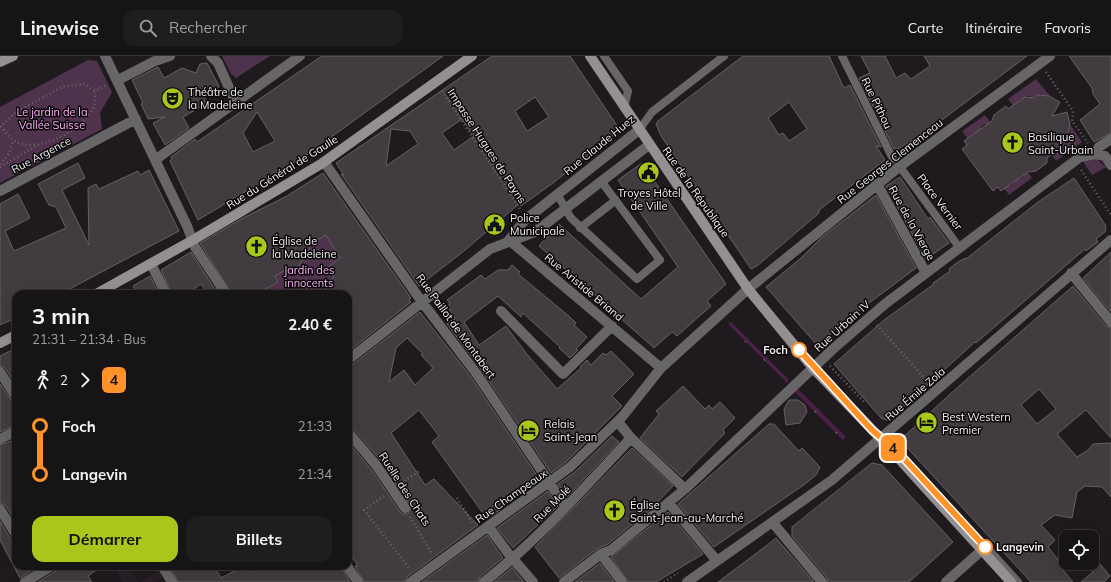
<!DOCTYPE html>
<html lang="fr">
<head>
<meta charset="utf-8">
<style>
	body { margin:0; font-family:Mulish,sans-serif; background:#201d1f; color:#f1f3f6; height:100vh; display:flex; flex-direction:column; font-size:15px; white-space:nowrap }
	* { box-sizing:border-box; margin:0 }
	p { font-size:13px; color:#9e9ea1 }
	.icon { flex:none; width:22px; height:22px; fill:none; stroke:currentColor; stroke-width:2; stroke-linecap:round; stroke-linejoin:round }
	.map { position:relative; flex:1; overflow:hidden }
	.side { position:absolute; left:12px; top:234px; width:340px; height:280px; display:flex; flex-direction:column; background:#171416; border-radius:12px; box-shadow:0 4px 16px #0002,0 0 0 1px #363335 }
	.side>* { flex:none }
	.badge { padding:0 8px; border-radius:6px; font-size:14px; line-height:26px }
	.buttons { position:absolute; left:1059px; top:474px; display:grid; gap:8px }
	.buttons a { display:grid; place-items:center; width:40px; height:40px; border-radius:8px; background:#171416; box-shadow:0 4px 16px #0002,0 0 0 1px #363335; font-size:20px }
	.map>.badge { position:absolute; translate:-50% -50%; box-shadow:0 0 0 2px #fff }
	.legs { display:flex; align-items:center; gap:6px; height:44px; padding:0 20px; font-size:13px }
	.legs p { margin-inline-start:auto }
	.overview { display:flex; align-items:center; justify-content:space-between; height:68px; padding:0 20px }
	h1 { font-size:22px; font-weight:700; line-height:30px }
	.primary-button { display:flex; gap:8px; margin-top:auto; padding:8px 20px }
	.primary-button a { flex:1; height:46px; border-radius:12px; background:#a9c71a; color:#111; font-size:16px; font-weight:700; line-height:46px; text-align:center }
	.primary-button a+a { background:#201d1f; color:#f1f3f6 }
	ul { padding:0 20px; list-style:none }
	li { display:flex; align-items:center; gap:14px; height:48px; font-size:15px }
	li i { display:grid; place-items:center; width:6px; height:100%; margin:0 5px; background:currentColor }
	li i::after { content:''; width:10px; height:10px; margin:-5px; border:3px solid; border-radius:50%; background:#171416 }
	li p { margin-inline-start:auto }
	li:first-child i { background:linear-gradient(#0000 50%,currentColor 0) }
	li:last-child i { background:linear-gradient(currentColor 50%,#0000 0) }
	header { display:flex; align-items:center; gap:24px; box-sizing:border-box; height:56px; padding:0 20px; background:#171416; border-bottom:1px solid #363335 }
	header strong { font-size:19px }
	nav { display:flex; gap:22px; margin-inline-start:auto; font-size:14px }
	.search { width:280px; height:36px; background:#201d1f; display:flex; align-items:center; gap:10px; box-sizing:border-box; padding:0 14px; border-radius:12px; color:#9e9ea1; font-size:15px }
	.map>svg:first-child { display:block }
	.built { fill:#291f28 }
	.green { fill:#4f324c }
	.water { fill:#4c1f49 }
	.building { fill:#423c41; stroke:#666065; fill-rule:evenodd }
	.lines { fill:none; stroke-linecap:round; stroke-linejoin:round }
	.path { stroke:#6b676a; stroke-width:2.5; stroke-dasharray:1 3; stroke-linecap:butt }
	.lane { stroke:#676567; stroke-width:8 }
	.street { stroke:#676567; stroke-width:10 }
	.secondary { stroke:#938f92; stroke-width:10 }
	.line-1-casing { stroke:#fff; stroke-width:9 }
	.line-1 { stroke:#ff9329; stroke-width:6 }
	.stop-1-dot { fill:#fff; stroke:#ff9329; stroke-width:2 }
	.labels { text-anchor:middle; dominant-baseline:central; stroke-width:3; stroke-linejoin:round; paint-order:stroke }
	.poi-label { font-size:11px; fill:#f4f0f3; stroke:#080607; text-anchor:start }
	.street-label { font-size:11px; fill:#f4f0f3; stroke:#080607 }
	.park-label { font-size:11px; fill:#fdb3f5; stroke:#080607 }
	.stop-label { font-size:11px; font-weight:bold; fill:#f4f0f3; stroke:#080607; text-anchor:end }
</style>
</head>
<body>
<header>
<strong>Linewise</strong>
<div class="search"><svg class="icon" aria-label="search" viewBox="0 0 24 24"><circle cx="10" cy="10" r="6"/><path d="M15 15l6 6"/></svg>Rechercher</div>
<nav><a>Carte</a><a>Itinéraire</a><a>Favoris</a></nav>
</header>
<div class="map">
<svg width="1111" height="526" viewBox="0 0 1111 526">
	<rect width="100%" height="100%" fill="#1f1a1e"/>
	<path class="built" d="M114,510H129L138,526H122Z
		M158,515L162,521L154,526H140Z"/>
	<path class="green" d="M222,0H270L236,22L231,18Z
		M88,4L97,5L112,36L100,57L102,73L0,127V51Z
		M1036,23L1055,46L1040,38L1039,40L1033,41V45L1030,44V40H1027L1024,46L1021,43L1018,45L1019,48L1014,51L1008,43Z
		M985,59L991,67L986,71L985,68L981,71L983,74L972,78L974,81L969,85L962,75Z
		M1067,64L1082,86L1056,105L1050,97L1054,94L1056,96L1059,94L1057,92L1059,90L1061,91L1064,87L1060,85L1062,82L1065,83L1067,81L1066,79L1070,77Z
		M1091,103H1097L1106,111L1092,119L1082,104Z
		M1026,114L1032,122L1009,139L1003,131L1008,127L1010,130L1014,127L1013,124L1017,120L1020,123L1024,120L1022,117Z
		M326,179L339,202L327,212L334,220L313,238H261L258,234L272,222L275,227L278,226L275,220L292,210L310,191L304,189Z"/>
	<path class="water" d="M731,266L789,324L787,327L728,268Z
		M798,333L846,381L843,384L795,336Z"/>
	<path class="building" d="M322,0H443L308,98L198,164L170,105L172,103L171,101L195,83L197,86ZM257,56L275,85L253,96L243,77Z
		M492,0H570L620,74L553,127L521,150L520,147L464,195L419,230L341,118L344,119L336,107ZM535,41L549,61L527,75L515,55ZM462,63L474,80L454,94L442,77ZM391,73L410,75L418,88L386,110Z
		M743,0H829L844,32L850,29L881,91L876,90L885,104L819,154V157L757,210L751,213L661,80L656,68L658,65ZM789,46L807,73L789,85L783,77L779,79L768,62Z
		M861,0H885L896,22L905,17L911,23L930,10L924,0H1027L926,76L898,93H894L859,22L870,17Z
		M1069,0H1111V77L1094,86L1080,64L1100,48L1093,38L1092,32Z
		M207,7L219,30L216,36H206L204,49L183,61L189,72L165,89L153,67L165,61L148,63L141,48L143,47L132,24L158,11L164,22L182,12L196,17L200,8Z
		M1037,39L1049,40L1060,46L1052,60L1067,56L1070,68L1068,77L1060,92L1047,102V107L1036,115L1028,116L1001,135L998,131L993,135L962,93L967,89L964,85L992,65L994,59L1006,50L1008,53L1025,41L1034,42Z
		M78,107L85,122L62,134L89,189L88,132L96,128L99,133L138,115L140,119L149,114L179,175L60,238H16V262L0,269V148L18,138L30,162L5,175L14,195L66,172L56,151L49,149L38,128Z
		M642,107L726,228L707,245L711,250L677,280L672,276L654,292L539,190L559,168L641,243L678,211L618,124Z
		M323,117L411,242L409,244L411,246L348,296V238H313L334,221L327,212L340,202L326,179L309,189L310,192L296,214L292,210L275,220L278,226L257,238H232L200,187L241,163L287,140Z
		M900,121L928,163L930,161L949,187L926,203L886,130Z
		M1074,122L1106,170L1105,176L1096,183L1098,186L1086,195L1085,193L976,287L975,286L903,351L886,364L881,362L834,308L884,264L934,228L933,227L950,215L949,213L955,208L965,202L966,203L1038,146Z
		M876,139L916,212L841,268L820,288H816L766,231L801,202L821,182Z
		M191,196L218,238H208L201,228L186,238H172L161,214Z
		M1111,196V256L1083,222Z
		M512,209L520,216L518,218L570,261L576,267L574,269L587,281L576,293L578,294L570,302L559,292L560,291L523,257L521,261L498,240L464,266L479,289L506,270L526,297L557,333L581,312L580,311L587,304L591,309L603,297L606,299L611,295L634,318L612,340L622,350L566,406L551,417L481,313L447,268L455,262L447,250L450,248L447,244L481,219L485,223L498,214H508Z
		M150,220L159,238H137L133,230Z
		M1073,230L1106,270L1111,272V382L1086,354L1057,378L1077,401L1088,394L1093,388L1111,387V441L1102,431L1085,430L1077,436L1072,462L1055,459L1041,469L1055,484L1048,491L1064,511L1062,513L1073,526H1031L900,384L958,331ZM1039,333L1056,353L1037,368L1021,349Z
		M420,256L471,321L540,424L487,463L432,386L439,380L419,354L391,377L425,429L434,423L478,469L407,521L405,526H364L355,510H358L348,494V386L371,413L400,456L403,458H408L411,451L381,405L353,372L348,370V310L352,309ZM407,282L423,298L421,299L433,312L415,329L404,314L389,326L396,292Z
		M16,292V329L5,312L0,310V300Z
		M0,328L11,344L16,347V369L0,376Z
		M683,330L705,353L709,349L712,353L720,346L735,362L723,374L725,377L682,421L640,382L659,358L656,355Z
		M789,344H798L805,349L807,356L800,367L786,369L784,353Z
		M769,368H774L799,395L802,392L820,411L816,419L805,428L714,491L678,448Z
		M612,380L619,386L567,441L558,428L575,416Z
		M11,385L16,394V467L6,450L0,447V389Z
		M632,392L673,430L652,452L608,488L597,493L559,522L535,491Z
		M872,407L882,409L953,486L909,526H828L827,522L792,480V471Z
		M548,435L558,450L513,492L497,472Z
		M668,456L703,498L656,526H628L611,501Z
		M0,465L10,482L16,485V510H28L31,515L20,522L0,484Z
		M487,479L503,502L480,521L478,526H422Z
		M776,482L814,526H718L766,490Z
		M1095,502L1110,520L1104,526H1081L1093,516L1087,509L1092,507Z
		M600,507L614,526H575Z
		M64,510H102L88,520L92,526H38Z
		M170,510H214L221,522L244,510H246L249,515L259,510H341L350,526H178Z
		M512,511L524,526H494L508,515Z"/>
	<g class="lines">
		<path class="path" d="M1046,16L1073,55L1072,65L1088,87
			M442,35L519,151L520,154
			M1,70C7,78 12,86 22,88C46,93 81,74 93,53C95,49 95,40 95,35
			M0,71L16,56L62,31L85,28L95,35L107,29
			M0,108L9,98L13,84
			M0,111L39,88
			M1081,114L1111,159
			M877,269L928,326
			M745,286L748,283
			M764,304L767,301
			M830,310L865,347
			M815,356L818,353
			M836,377L838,374
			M401,427L421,414
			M384,440L364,454L410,513
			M457,442L473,468
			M410,461L432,498
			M664,526L678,517"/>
		<path class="lane" d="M604,0L628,35L624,52
			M842,0L893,103
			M639,74L652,56L724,0
			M903,115L959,191
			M557,138L571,162L637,223L660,204L601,125
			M580,172L616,144
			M989,494L1018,526"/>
		<path class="street" d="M105,0L187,170L195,191L226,238
			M211,0L218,7L235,45
			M118,24L155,5L170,0
			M1095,98L1099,91L1111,83
			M155,104L300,0
			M324,106L422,246L476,317L566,451
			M877,128L926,217
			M0,135L136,63
			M509,184L661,312
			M509,184L525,164L639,74
			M151,208L166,238
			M1071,217L1111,266
			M501,255L563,318L612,270
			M348,304L490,193L535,176L649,89
			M0,316L16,341
			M618,366L631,382L685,433
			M348,376L376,409L405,452
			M0,383L16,375
			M669,447L717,505
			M0,453L16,479
			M773,467L822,526
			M488,470L508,497L533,526
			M601,498L622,526
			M162,510L172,526
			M347,510L358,526
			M25,526L52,510
			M411,526L570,411L622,361L661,312L748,233L899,111L1050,0
			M484,526C538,484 584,432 631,382
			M564,526L601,498L611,494L685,433L833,293L885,248L1080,101L1095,98L1105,100L1111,109
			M687,526L832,424L1111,184
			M946,526L981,495"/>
		<path class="secondary" d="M590,0L748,233L813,312L881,383L1011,526
			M0,6L13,0
			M96,238L193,184L321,108L472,0
			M0,287L16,279"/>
	</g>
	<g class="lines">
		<defs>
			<path id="line-1" d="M799,294L872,374L897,395L985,491"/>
		</defs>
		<use href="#line-1" class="line-1-casing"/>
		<use href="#line-1" class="line-1"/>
	</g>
	<defs>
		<symbol id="theatre-disc" viewBox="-11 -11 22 22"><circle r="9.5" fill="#a9c71a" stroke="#080607"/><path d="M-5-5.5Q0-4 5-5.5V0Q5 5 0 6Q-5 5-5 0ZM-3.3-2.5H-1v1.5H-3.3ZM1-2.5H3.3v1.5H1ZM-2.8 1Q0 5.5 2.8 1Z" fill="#111"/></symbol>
		<symbol id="church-disc" viewBox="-11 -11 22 22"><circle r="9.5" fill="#a9c71a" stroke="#080607"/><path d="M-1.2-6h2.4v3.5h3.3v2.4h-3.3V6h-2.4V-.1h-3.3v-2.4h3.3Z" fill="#111"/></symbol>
		<symbol id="civic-disc" viewBox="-11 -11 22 22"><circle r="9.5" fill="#a9c71a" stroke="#080607"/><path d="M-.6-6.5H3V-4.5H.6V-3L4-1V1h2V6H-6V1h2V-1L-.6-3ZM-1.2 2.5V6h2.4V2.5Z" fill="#111"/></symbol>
		<symbol id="hotel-disc" viewBox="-11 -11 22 22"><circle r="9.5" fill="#a9c71a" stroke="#080607"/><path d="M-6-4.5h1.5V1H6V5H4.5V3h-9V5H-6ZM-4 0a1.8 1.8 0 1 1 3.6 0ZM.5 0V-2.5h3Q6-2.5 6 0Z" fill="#111"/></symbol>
	</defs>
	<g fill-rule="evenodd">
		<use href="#theatre-disc" x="160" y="30" width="25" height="25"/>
		<use href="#church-disc" x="1000" y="74" width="25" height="25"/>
		<use href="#civic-disc" x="636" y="104" width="25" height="25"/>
		<use href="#civic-disc" x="482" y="156" width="25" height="25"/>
		<use href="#church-disc" x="244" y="178" width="25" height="25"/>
		<use href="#hotel-disc" x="914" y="354" width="25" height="25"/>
		<use href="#hotel-disc" x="516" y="362" width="25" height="25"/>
		<use href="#church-disc" x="602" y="442" width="25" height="25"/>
	</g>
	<g class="stop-1-dot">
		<circle cx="799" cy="294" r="7"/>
		<circle cx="985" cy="491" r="7"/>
	</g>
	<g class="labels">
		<g class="poi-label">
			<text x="188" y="36">Théâtre de<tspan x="188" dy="13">la Madeleine</tspan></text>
			<text x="1028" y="81">Basilique<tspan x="1028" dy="13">Saint-Urbain</tspan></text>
			<text x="649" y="137" text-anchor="middle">Troyes Hôtel<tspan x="649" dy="13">de Ville</tspan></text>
			<text x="510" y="162">Police<tspan x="510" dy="13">Municipale</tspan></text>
			<text x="272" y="185">Église de<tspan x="272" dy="13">la Madeleine</tspan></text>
			<text x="942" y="361">Best Western<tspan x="942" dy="13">Premier</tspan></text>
			<text x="544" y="368">Relais<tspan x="544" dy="13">Saint-Jean</tspan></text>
			<text x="630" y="449">Église<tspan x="630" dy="13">Saint-Jean-au-Marché</tspan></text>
		</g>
		<g class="street-label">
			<text transform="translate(877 47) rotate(64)">Rue Pithou</text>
			<text transform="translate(599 89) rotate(-39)">Rue Claude Huez</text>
			<text transform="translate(487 90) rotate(57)">Impasse Hugues de Payns</text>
			<text transform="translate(41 99) rotate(-28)">Rue Argence</text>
			<text transform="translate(890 105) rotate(-38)">Rue Georges Clemenceau</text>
			<text transform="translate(282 116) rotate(-32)">Rue du Général de Gaulle</text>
			<text transform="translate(696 136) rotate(55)">Rue de la République</text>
			<text transform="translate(940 146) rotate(53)">Place Vernier</text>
			<text transform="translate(912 167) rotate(61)">Rue de la Vierge</text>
			<text transform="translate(584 231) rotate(40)">Rue Aristide Briand</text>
			<text transform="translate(456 270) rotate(54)">Rue Paillot de Montabert</text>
			<text transform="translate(842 270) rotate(-42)">Rue Urbain IV</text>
			<text transform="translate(915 338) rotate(-41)">Rue Émile Zola</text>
			<text transform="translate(405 433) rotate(57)">Ruelle des Chats</text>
			<text transform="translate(511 440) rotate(-35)">Rue Champeaux</text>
			<text transform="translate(552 448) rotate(-45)">Rue Molé</text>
		</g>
		<g class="park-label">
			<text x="52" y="56">Le jardin de la<tspan x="52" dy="13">Vallée Suisse</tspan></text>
			<text x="309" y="214">Jardin des<tspan x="309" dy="13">innocents</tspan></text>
		</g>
		<g class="stop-label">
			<text x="788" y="294">Foch</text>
			<text x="996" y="491" text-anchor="start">Langevin</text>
		</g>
	</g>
</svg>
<div class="buttons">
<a><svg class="icon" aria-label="locate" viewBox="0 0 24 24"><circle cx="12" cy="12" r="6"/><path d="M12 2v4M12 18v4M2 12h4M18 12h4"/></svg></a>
</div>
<b class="badge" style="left:893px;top:392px;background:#ff9329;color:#111">4</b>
<section class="side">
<div class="overview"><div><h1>3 min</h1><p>21:31 – 21:34 · Bus</p></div><b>2.40 €</b></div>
<div class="legs"><svg class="icon" aria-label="walk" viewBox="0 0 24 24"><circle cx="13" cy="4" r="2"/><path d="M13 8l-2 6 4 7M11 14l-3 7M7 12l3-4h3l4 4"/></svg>2<svg class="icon" aria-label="forward" viewBox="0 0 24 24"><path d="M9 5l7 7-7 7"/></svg><b class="badge" style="background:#ff9329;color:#111">4</b></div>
<ul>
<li><i style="color:#ff9329"></i><b>Foch</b><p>21:33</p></li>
<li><i style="color:#ff9329"></i><b>Langevin</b><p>21:34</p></li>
</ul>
<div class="primary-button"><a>Démarrer</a><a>Billets</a></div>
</section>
</div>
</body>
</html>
